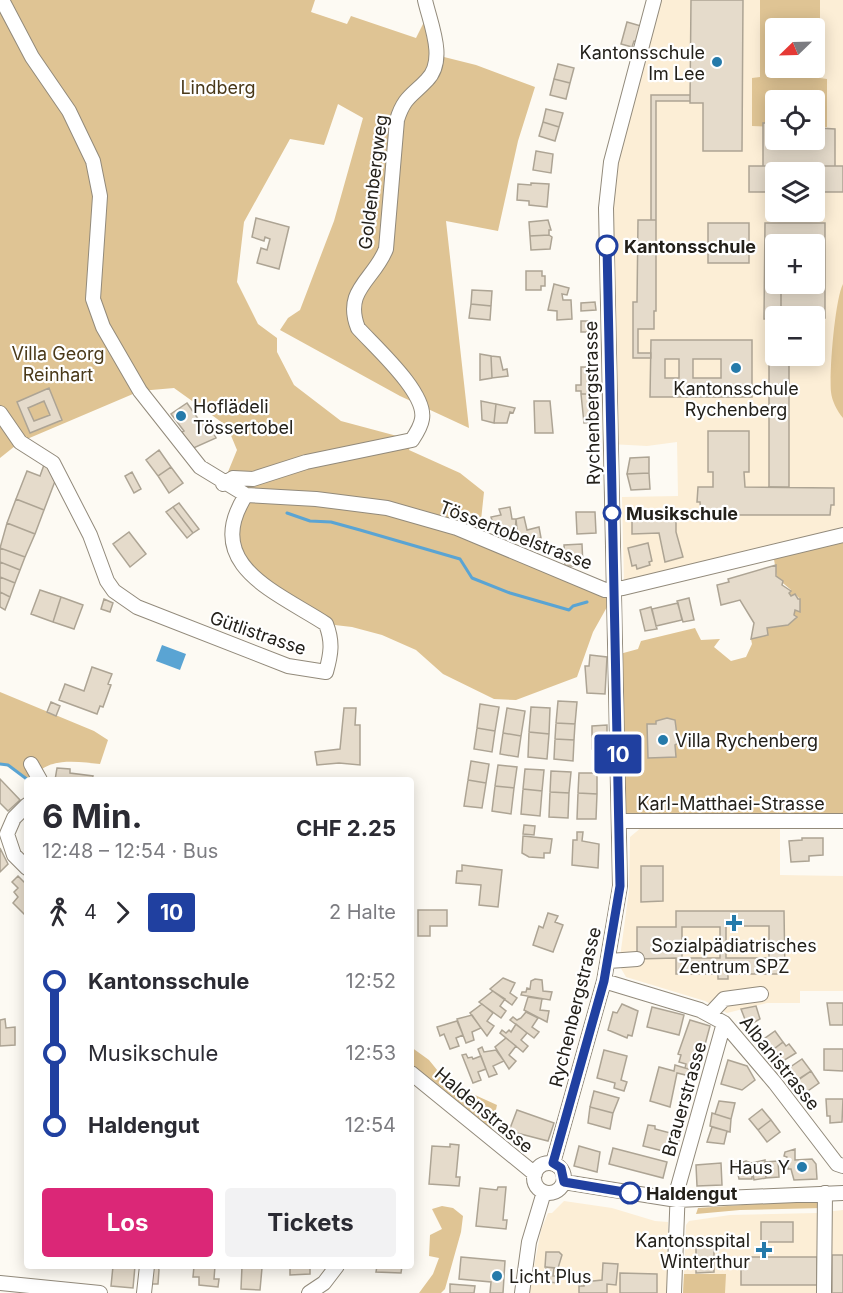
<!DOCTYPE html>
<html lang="de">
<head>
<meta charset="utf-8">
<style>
	body { margin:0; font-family:Inter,sans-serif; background:#f2f2f3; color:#2b2b33; height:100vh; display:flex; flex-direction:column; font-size:22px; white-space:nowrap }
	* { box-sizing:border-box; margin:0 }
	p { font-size:20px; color:#7c7c81 }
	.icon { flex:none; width:33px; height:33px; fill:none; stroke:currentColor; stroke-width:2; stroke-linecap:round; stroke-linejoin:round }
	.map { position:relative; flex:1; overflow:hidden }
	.sheet { position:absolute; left:24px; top:777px; width:390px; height:492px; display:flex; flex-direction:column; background:#fff; border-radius:6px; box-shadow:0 3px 15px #0003 }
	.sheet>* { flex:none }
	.badge { padding:0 12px; border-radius:4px; font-size:21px; line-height:39px }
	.needle { width:39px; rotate:247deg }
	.controls { position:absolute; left:765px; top:18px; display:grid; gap:12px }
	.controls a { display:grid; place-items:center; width:60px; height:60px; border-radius:6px; background:#fff; box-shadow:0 3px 15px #0003; font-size:30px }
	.map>.badge { position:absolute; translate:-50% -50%; box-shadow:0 0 0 3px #fff }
	.legs { display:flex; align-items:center; gap:9px; height:66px; padding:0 18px; font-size:20px }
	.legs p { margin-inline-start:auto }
	.head { display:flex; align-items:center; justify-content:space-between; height:102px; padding:0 18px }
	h1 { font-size:33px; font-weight:700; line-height:45px }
	.cta { display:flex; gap:12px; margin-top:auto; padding:12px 18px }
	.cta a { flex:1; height:69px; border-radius:6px; background:#db2777; color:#fff; font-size:24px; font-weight:700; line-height:69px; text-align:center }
	.cta a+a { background:#f2f2f3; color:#2b2b33 }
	ul { padding:0 18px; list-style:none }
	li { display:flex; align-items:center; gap:21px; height:72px; font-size:22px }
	li i { display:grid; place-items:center; width:9px; height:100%; margin:0 8px; background:currentColor }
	li i::after { content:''; width:15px; height:15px; margin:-8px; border:4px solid; border-radius:50%; background:#fff }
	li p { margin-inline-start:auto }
	li:first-child i { background:linear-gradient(#0000 50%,currentColor 0) }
	li:last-child i { background:linear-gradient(currentColor 50%,#0000 0) }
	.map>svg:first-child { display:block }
	.built { fill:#fceed6; fill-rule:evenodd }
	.green { fill:#dfc494; fill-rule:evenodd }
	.water { fill:#5aa4d3 }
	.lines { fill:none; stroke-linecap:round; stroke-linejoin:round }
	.stream { stroke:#5aa4d3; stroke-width:3 }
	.building { fill:#e5dbcb; stroke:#ada494; stroke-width:1.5; fill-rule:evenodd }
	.minor-casing { stroke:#928a7b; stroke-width:16 }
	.minor { stroke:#fff; stroke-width:14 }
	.line-1-casing { stroke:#fff; stroke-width:14 }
	.line-1 { stroke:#2040a0; stroke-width:9 }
	.poi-dot { fill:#257aaa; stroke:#fff; stroke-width:2 }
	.stop-1-dot { fill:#fff; stroke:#2040a0; stroke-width:3 }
	.labels { text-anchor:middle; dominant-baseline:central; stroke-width:4.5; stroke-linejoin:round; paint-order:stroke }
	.poi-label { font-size:18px; fill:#23201a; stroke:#fff; text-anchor:end }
	.park-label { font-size:18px; fill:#4a3919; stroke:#fff }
	.street-label { font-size:18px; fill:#23201a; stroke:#fff }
	.stop-label { font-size:18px; font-weight:bold; fill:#23201a; stroke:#fff; text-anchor:start }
</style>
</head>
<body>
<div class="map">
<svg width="843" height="1293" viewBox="0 0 843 1293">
	<rect width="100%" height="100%" fill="#fdfaf3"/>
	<path class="built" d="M654,0H843V535L624,584L622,497L678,496L677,442L647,446L610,444L606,208ZM776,28H814V68H776ZM776,100H814V140H776ZM776,172H814V212H776ZM776,244H814V284H776ZM776,316H814V356H776Z
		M642,827H780V875L843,876V991H800V1003H767L727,1013L705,1001L626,977L619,965L629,890L630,837Z
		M564,1201L612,1208L655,1221L668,1222L667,1293H529L541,1230L548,1213H552Z
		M843,1210V1293H683L686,1225L689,1221L730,1215L816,1213Z"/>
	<path class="green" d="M0,0H315L311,12L347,24L351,16L416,38L428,14L436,55L476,65L535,87L518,141L498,231L446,221L469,428L400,396L280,330L288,318L300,310L334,221L363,118L338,104L324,145L290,139L244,222L237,282L258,324L277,338V352L294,385L341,421L412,440L409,450L460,473L484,492L479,539L605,590L607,607L593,632L577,677L516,700L494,699L443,674L416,650L382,635L352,627L326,624L245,571L233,551L246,495L223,484L237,450L227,426L174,388L140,391L20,442L0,458Z
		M760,0H820V78L827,79V127H815L814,100H776L775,127L752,126V78L760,77ZM776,28H814V68H776Z
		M843,284V418C837,411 832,401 831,392C829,373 835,299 843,284Z
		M843,535V821H620L616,655L638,649L641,641L695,628L701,640L720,639L714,647L731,661L746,657L752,644L751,639L768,635L767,628L788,625L797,617L794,615L795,610L800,611V599L795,594L791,596L789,593L791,590L777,578L773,553Z
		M0,692L94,731L108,740L100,764C79,762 43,756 34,780C20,780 14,766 0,764Z
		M411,1047L429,1060L446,1081L455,1086L497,1105L491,1133L411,1063Z
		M817,1200L822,1208L740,1210L696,1214L698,1208Z
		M442,1206L453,1208L463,1216L461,1232L445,1289L441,1293H419L433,1274L439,1258L429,1256L430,1235L442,1229L432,1209Z
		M684,1274H726L725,1293H683Z"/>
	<path class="water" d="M162,645L186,654L180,670L156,661Z"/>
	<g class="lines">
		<path class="stream" d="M287,513L310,521L331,522L360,530L460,559L472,578L510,593L569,610L573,606L587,602
			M0,764L8,765L28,780"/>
	</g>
	<path class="building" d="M691,0H743L742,151H703V103H690Z
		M627,22L641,26L639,42L634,41L632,47L621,44Z
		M558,64L574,68L570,83L554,79Z
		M554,79L570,83L566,99L550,95Z
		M651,95H690V101H656V220H651Z
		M546,109L563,113L559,127L543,122Z
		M543,122L559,127L555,141L539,136Z
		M763,123H776V140H814V123H819V128L835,129V166H763Z
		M536,151L553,154L551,173L533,170Z
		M749,166H843V192H814V172H776V192H749Z
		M531,183L549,184L547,207L529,205V201L517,200L518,184L531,185Z
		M256,218L289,227L279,269L257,263L261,248L267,250L270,239L265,237L264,241L252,237Z
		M548,220L551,230H549V235L530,236L529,222Z
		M638,220H656V311H654V329H638V353H651V358H633V302H637Z
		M708,223H749V263H708Z
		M765,223H825V284H781V316H776V356H789V487H769V319H764ZM776,244H814V284H776Z
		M549,235L552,237L550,249L531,250L530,236Z
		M526,271H542V276H545V286H541V290H526Z
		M554,284L569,288L567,295L562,294L563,300H571L572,319L557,320V311L548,310Z
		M781,284H825V318L781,316Z
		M472,290L492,291L491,306L471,304Z
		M595,302L596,310L581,311V303Z
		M471,304L491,306L490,320L469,318Z
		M581,321H589L590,332H581Z
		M651,340H752V397H650ZM665,359H679V378H665ZM693,359H721V378H693Z
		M480,354L491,356L492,378L480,380Z
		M491,356L500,357L503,370L507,369L508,376L492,378Z
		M581,367H591L592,394H581V391H576V385H581Z
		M49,388L62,420L30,433L17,402ZM44,401L50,415L34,421L28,408Z
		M581,394H594L595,422L584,423Z
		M481,401L496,404L494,423L482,420Z
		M534,401H550L553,433H535Z
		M187,403L201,423L207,421L216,438L189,450L182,432L184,431L171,414Z
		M496,404L515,408L513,413L510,412L507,423H494Z
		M708,431H749V472H744L745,487L834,488V505H831L830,515H701L700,502H697L698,487H713V472H708Z
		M159,450L171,467L158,476L146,460Z
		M649,457V473L627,474L630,458Z
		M45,462L57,476L44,510L16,499L27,471L40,476Z
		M171,467L183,483L169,493L158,476Z
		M132,472L141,489L134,493L125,476Z
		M649,473L650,489L631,490L627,474Z
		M16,499L44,510L35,534L7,523Z
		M179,503L199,529L193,533L173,507Z
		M173,507L193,533L187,538L166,512Z
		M510,507L512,519H516L515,534L509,535L508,530L496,533L491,517L501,515L499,509Z
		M576,512H595L596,533L577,534Z
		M676,514V532L683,557L665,562L659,533L632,534V515Z
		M524,517L527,530L539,527L541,538L520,542L519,533L515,534L514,529H517L516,519Z
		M7,523L35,534L25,557L0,548Z
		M129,532L146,554L130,567L113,544Z
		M648,543L652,561L649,562L650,565L637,569L636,565L632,566L628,548Z
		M582,544L583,566H565L564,545Z
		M0,548L25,557L20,570L0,562Z
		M0,562L20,570L15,583L0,577Z
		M776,565V576L783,581L782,585L791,591L789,593L791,596L795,594L798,599H800V612L795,610L794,615L797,617L788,625L767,628L768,635L751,639L754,623L740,600L721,605L717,585L729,582L728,579Z
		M0,577L15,583L10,597L0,592Z
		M40,590L61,597L53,622L31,614Z
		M0,592L10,597L5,610L0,607Z
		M61,597L83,605L74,629L53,622Z
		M689,598L694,620L683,622L677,601Z
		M104,599L113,603L110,612L101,609Z
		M678,603L682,620L656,626L652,609Z
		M651,607L657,629L645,631L640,610Z
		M590,655L607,657L605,694L587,693L585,666H589Z
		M92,667L112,674L108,684L111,685L103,707L100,706L97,714L59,700L65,684L84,691Z
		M558,701L577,702L575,724L556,723Z
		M51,702L60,706L56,716L47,712Z
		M480,704L499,707L495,731L477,728Z
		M531,707L550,708L549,734L529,732Z
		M344,708H356L355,725H360V765L339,763L317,765L315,752L340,749Z
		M507,708L525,711L521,736L503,733Z
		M667,718L675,720L678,743L675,745L676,757L648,758L647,724H656V721Z
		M556,723L575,724L574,740L555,739Z
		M607,725V749H592V726Z
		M477,728L495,731L492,752L474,749Z
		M529,732L549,734L547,759L528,757Z
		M503,733L521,736L518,757L500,754Z
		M555,739L574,740L573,761L554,759Z
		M471,761L489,764L486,783L468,780Z
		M498,765L517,767L514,788L495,786Z
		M57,768L70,769V773L93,776L92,780H55Z
		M525,769L544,770L542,791L523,789Z
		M551,771L571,772L569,793L550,792Z
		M579,773H597V794L578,793Z
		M0,779L20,800L8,811L0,803Z
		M468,780L486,783L482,808L464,806Z
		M495,786L514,788L511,814L492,811Z
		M523,789L542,791L540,816L521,814Z
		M550,792L569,793L568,818L549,817Z
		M578,793L597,794L596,819H577Z
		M524,825L535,826L534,835L523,834Z
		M577,832H583L582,841L599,844L598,868L572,865L573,840H577Z
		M523,836L552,839L550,853H544V858L529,857L522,853Z
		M802,838H823V855L809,856V861L791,862L789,841L802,840Z
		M0,848L8,864L0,872Z
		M462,865L502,870L498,907L479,905L481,885L456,883L457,871H462Z
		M641,866H663V901L641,902Z
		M18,876L27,885V917L13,903L18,897L14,892L18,888L12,882Z
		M418,910H447V926H430V936H418Z
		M676,911H784L785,974H728V979H718V974H676V958L637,959V927H676ZM726,926H769V958H726ZM682,927H720V958H682Z
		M548,913L558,916L555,922L563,925L553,952L533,945L539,926L543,928Z
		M503,978L515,983L510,993L517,998L512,1005L490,989Z
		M535,979L542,980L543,991L552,992L550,1000L521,995L522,992H526L527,988L530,989L531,981Z
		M493,991L505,999L500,1006L506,1011L501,1018L479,1002Z
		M528,997L542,999L540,1010L549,1011L547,1022L524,1010Z
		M827,1003H843V1025H830Z
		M482,1004L493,1013L487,1021L494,1026L487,1036L470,1013Z
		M622,1004L638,1011L632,1036L628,1035L627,1038L608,1030L613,1012L617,1013Z
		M756,1006L760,1019L753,1023L750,1020L746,1022L741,1009Z
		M652,1007L684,1015L679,1035L647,1027Z
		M526,1012L538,1018L532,1027L539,1032L534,1038L510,1020L513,1017L517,1020L521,1018Z
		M472,1015L481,1028L472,1032L474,1040L466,1043L457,1019Z
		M5,1019L6,1028L15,1027V1045L0,1046V1020Z
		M690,1020L710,1026L699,1067H696L695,1071L685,1068L686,1064L679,1062L681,1055L678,1054Z
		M457,1021L463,1035L456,1038L459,1046L450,1049L444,1034L440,1036L437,1027Z
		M516,1024L527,1033L521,1040L528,1046L523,1052L500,1033L502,1030L506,1033L509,1030L511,1032Z
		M775,1031L783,1042L770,1052L761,1041Z
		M506,1038L516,1046L509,1055L516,1061L509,1069L495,1047Z
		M783,1042L786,1046L789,1044L796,1053L778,1064L770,1052Z
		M482,1047L484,1052L496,1050L504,1061L493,1066L497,1074L489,1077L478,1049Z
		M824,1049H843V1071L824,1070Z
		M604,1050L627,1056L621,1080L627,1082L624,1091L614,1088L615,1083L597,1078Z
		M466,1054L468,1058L472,1057L473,1059L481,1056L486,1069L478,1072L481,1080L473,1083L462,1055Z
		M802,1059L811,1071L794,1083L786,1070Z
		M728,1060L747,1066L755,1080L742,1090L721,1084Z
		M675,1065L695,1071L694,1077L677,1073L670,1107L650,1101L659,1067L674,1071Z
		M811,1071L819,1083L802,1095L797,1080Z
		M594,1091L619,1098L613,1113L590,1107Z
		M826,1099H843L842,1122L830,1123V1116H827Z
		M719,1101L735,1103L731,1119L715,1114Z
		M590,1107L613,1113L610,1129L588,1123Z
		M762,1109L771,1120L758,1130L749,1119Z
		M517,1110L554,1123L548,1141L509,1131Z
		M712,1113L731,1119L730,1132L710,1126Z
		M771,1120L780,1132L767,1142L758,1130Z
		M648,1125L655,1126V1129L674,1134L675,1131L681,1133L675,1154L643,1146Z
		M712,1127L727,1131L724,1144L707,1142Z
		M450,1144L459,1145L456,1177H460L459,1186L429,1184L432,1146L450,1147Z
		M579,1146L600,1152L597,1172L574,1166Z
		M613,1148L667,1162L663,1178L609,1164Z
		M795,1149V1160L812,1159L816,1164L817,1179L794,1180L791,1169H788L787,1157L784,1156L785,1152Z
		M765,1160L766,1178L754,1180L751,1163Z
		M746,1161L751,1163L752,1179H739L736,1164Z
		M778,1161L779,1177L766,1178L765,1162Z
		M721,1163L722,1185L697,1186L696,1165Z
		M498,1187H506L503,1220H507L506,1229L476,1226L480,1188L497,1190Z
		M761,1222H793V1242H761Z
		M696,1242H714V1272L696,1273Z
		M546,1252H559L562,1255L558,1268L545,1267Z
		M832,1255H843V1293H832Z
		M461,1257L505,1261L503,1293H490L491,1282L459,1279Z
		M741,1257H817V1285H741Z
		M603,1263L618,1264L616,1285L607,1284V1293H579V1286H584V1282L602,1280Z
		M113,1266H135L133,1288L111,1286Z
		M153,1266H158L159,1270L158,1284H150Z
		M194,1266H215L214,1279H219L218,1287L199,1285V1277H193Z
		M242,1266L262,1268L260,1290L241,1289Z
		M290,1266H310V1274L290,1275Z
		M377,1266H402L401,1273L376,1272Z
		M546,1267L554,1268L553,1276H560V1283L545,1282Z
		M620,1273L657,1274V1293H620Z
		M450,1284L475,1286L474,1293H450Z"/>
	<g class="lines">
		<defs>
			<path id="minor" d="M2,0L32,57L69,111L93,161L100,196L93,299L103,327L140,391L200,467L246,495L316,499L387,508L457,528L605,590L623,588L843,535
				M0,413L20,442L53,463L90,535L107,581L114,591L137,607L288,666L326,672C331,654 333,642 326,624C277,592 201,565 246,495
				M223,484L233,478L253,479L306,462L412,440C416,434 421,426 422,419C427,393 375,347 358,328C343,290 374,280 386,249L397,120C404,97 412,96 427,80C447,60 430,23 425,0
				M31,764L40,780
				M27,805L14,818L7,834L14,855L27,868
				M620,821H843
				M609,961L637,959
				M604,981L700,1010L724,1023L775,1083L837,1164L843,1166
				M710,1014L724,999L761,994
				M411,1073L535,1174
				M534 1178a15 15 0 1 1 30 0a15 15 0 1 1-30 0Z
				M553,1163L604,981L620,886L606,208L611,162L654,0
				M564,1182L677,1200L843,1193
				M0,1283L100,1293
				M144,1293L147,1266
				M309,1293L324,1283L337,1266
				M522,1293L529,1242L544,1192
				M674,1293L678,1187L724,1023
				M824,1293L825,1193"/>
		</defs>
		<use href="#minor" class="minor-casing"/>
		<use href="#minor" class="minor"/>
	</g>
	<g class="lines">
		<defs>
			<path id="line-1" d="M607,246L620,886L604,981L553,1163L561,1168L564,1182L630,1193"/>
		</defs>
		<use href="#line-1" class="line-1-casing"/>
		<use href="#line-1" class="line-1"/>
	</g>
	<g class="poi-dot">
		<circle cx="717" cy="62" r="6"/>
		<circle cx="736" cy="368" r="6"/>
		<circle cx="181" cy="416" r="6"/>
		<circle cx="663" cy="740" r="6"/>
		<path d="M731 914h6v6h6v6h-6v6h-6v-6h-6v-6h6z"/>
		<circle cx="802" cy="1167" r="6"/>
		<path d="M761 1241h6v6h6v6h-6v6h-6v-6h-6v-6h6z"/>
		<circle cx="497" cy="1276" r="6"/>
	</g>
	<g class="stop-1-dot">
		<circle cx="607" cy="246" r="10"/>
		<circle cx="612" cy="513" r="8"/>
		<circle cx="630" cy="1193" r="10"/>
	</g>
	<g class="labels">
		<g class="poi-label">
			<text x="705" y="52">Kantonsschule<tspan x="705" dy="21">Im Lee</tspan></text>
			<text x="736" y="388" text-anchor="middle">Kantonsschule<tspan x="736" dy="21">Rychenberg</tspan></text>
			<text x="193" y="406" text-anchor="start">Hoflädeli<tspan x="193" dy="21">Tössertobel</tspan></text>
			<text x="675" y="740" text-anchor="start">Villa Rychenberg</text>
			<text x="734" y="945" text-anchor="middle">Sozialpädiatrisches<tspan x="734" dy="21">Zentrum SPZ</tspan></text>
			<text x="790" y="1167">Haus Y</text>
			<text x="750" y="1240">Kantonsspital<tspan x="750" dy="21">Winterthur</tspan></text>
			<text x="509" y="1276" text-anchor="start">Licht Plus</text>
		</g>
		<g class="park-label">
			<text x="218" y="87">Lindberg</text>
			<text x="58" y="353">Villa Georg<tspan x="58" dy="21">Reinhart</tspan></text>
		</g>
		<g class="street-label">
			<text transform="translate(373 182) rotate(-83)">Goldenbergweg</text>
			<text transform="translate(592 403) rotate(-91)">Rychenbergstrasse</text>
			<text transform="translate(516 535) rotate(21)">Tössertobelstrasse</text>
			<text transform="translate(258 633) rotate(19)">Gütlistrasse</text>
			<text x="731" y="803">Karl-Matthaei-Strasse</text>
			<text transform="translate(575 1007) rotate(-76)">Rychenbergstrasse</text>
			<text transform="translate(780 1063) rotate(51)">Albanistrasse</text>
			<text transform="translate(684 1099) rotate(-74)">Brauerstrasse</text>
			<text transform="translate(484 1110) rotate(40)">Haldenstrasse</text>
		</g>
		<g class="stop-label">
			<text x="624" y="246">Kantonsschule</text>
			<text x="626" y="513">Musikschule</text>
			<text x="646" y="1193">Haldengut</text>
		</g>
	</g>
</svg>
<div class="controls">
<a><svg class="needle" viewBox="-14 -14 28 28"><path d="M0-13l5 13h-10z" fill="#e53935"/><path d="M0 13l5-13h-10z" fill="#7c7c81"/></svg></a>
<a><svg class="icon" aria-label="locate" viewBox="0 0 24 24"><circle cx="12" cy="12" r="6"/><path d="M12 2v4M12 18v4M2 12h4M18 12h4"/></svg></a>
<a><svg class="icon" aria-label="layers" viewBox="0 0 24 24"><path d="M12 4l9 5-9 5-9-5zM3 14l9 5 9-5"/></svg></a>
<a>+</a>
<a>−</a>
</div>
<b class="badge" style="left:618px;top:754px;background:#2040a0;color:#fff">10</b>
<section class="sheet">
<div class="head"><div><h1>6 Min.</h1><p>12:48 – 12:54 · Bus</p></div><b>CHF 2.25</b></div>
<div class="legs"><svg class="icon" aria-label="walk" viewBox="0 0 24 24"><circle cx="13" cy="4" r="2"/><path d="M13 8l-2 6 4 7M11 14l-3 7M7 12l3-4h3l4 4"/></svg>4<svg class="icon" aria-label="forward" viewBox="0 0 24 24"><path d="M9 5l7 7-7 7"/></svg><b class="badge" style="background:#2040a0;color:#fff">10</b><p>2 Halte</p></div>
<ul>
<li><i style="color:#2040a0"></i><b>Kantonsschule</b><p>12:52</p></li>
<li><i style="color:#2040a0"></i><span>Musikschule</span><p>12:53</p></li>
<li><i style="color:#2040a0"></i><b>Haldengut</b><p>12:54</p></li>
</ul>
<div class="cta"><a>Los</a><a>Tickets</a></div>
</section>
</div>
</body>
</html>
